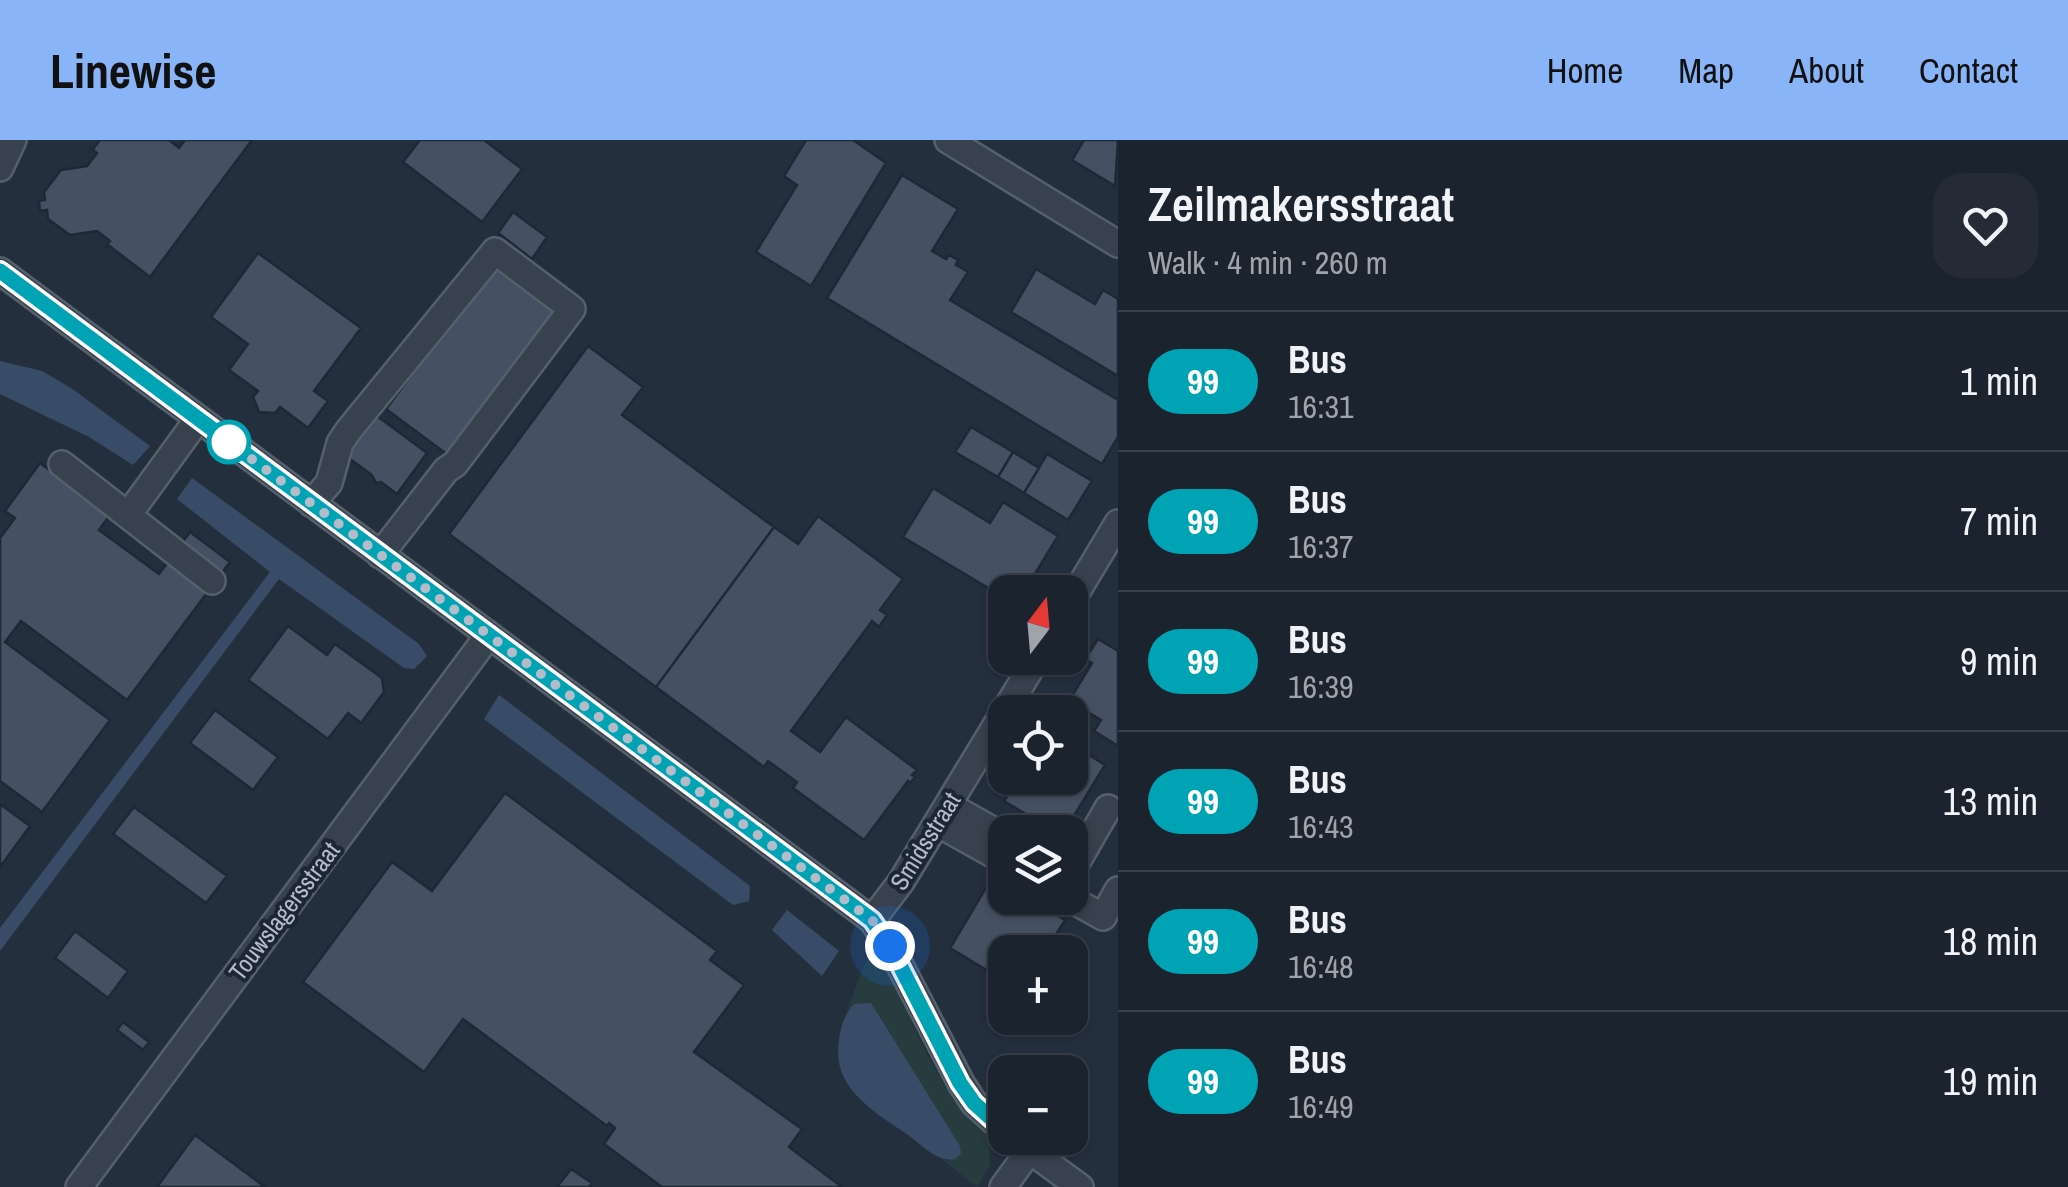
<!DOCTYPE html>
<html lang="en">
<head>
<meta charset="utf-8">
<style>
	body { margin:0; font-family:"Archivo Narrow",sans-serif; background:#242b36; color:#f1f3f6; height:100vh; display:flex; flex-direction:column; font-size:38px; white-space:nowrap }
	* { box-sizing:border-box; margin:0 }
	p { font-size:32px; color:#a0a4aa }
	.icon { flex:none; width:55px; height:55px; fill:none; stroke:currentColor; stroke-width:2; stroke-linecap:round; stroke-linejoin:round }
	.map { position:relative; flex:1; overflow:hidden }
	.details { display:flex; flex-direction:column; background:#1b232e; width:950px }
	.details>* { flex:none }
	.badge { padding:0 20px; border-radius:32px; font-size:35px; line-height:65px }
	.needle { width:65px; rotate:16deg }
	.fabs { position:absolute; left:988px; top:435px; display:grid; gap:20px }
	.fabs a { display:grid; place-items:center; width:100px; height:100px; border-radius:20px; background:#1b232e; box-shadow:0 2px 8px #0004,0 0 0 2px #39404a; font-size:50px }
	.you { position:absolute; width:50px; height:50px; margin:-25px; border:8px solid #fff; border-radius:50%; background:#1a73e8; box-shadow:0 0 0 15px #1a73e833 }
	.map>.badge { position:absolute; translate:-50% -50%; box-shadow:0 0 0 5px #fff }
	.round { display:grid; place-items:center; flex:none; width:105px; height:105px; border-radius:30px; background:#242b36 }
	.overview { display:flex; align-items:center; justify-content:space-between; height:170px; padding:0 30px }
	h1 { font-size:48px; font-weight:600; line-height:75px }
	ul { padding:0; list-style:none }
	li { display:flex; align-items:center; gap:30px; height:140px; padding:0 30px; border-top:2px solid #39404a }
	li div { flex:1 }
	li b { display:block; font-size:38px }
	li em { font-style:normal }
	li .badge { min-width:110px; font-weight:700; text-align:center }
	header { display:flex; align-items:center; gap:60px; box-sizing:border-box; height:140px; padding:0 50px; background:#8ab4f8; color:#111 }
	header strong { font-size:48px }
	nav { display:flex; gap:55px; margin-inline-start:auto; font-size:35px }
	main { display:flex; flex:1; min-height:0 }
	.map>svg:first-child { display:block }
	.green { fill:#263c3f }
	.water { fill:#394c67 }
	.building { fill:#455162; stroke:#1f2835; stroke-width:2.5 }
	.lines { fill:none; stroke-linecap:round; stroke-linejoin:round }
	.minor-casing { stroke:#565f6c; stroke-width:30 }
	.minor { stroke:#38414e; stroke-width:25 }
	.line-casing { stroke:#fff; stroke-width:22 }
	.line { stroke:#00a3b4; stroke-width:15 }
	.walk { stroke:#b4bcc9; stroke-width:10; stroke-dasharray:0 18 }
	.stop-dot { fill:#fff; stroke:#00a3b4; stroke-width:5 }
	.labels { text-anchor:middle; dominant-baseline:central; stroke-width:8; stroke-linejoin:round; paint-order:stroke }
	.street-label { font-size:25px; fill:#b4bcc9; stroke:#1d2633 }
</style>
</head>
<body>
<header>
<strong>Linewise</strong>
<nav><a>Home</a><a>Map</a><a>About</a><a>Contact</a></nav>
</header>
<main>
<div class="map">
<svg width="1118" height="1047" viewBox="0 0 1118 1047">
	<rect width="100%" height="100%" fill="#242f3e"/>
	<path class="green" d="M875,809C911,871 933,950 989,997L990,1026L977,1047L940,1018L949,1021L854,864L846,873L864,825Z"/>
	<path class="water" d="M0,221L42,231L71,248L150,306L133,325L89,297L0,254Z
		M192,338L419,504L427,516L414,529L404,528L279,439L0,811V788L270,432L177,359Z
		M499,555L750,746L749,761L733,765L484,579Z
		M787,770L839,811L822,836L772,790Z
		M871,863L960,1006L961,1014L955,1019C938,1023 922,1005 908,995C873,971 831,948 839,900C841,886 844,875 854,864Z"/>
	<path class="building" d="M100,0H169L179,8L185,0H252L150,137L108,105L105,108L110,101L97,91L70,95L48,79L47,70L40,71L39,61L45,60L44,52L61,30L87,26L97,13L90,8L93,9Z
		M420,0H484L522,29L482,82L403,22Z
		M806,0H853L886,23L811,146L756,112L797,45L784,36Z
		M1084,0H1118L1115,46L1072,20Z
		M902,35L958,69L932,111L946,119L949,115L958,120L956,125L968,132L950,160L1118,260V297L1102,324L827,158Z
		M513,72L547,97L532,119L498,93Z
		M258,113L361,188L314,251L328,261L308,288L280,267L275,273L259,272L253,257L258,251L229,230L248,204L211,177Z
		M494,124L560,173L452,318L386,269Z
		M1036,129L1095,164L1103,150L1118,159V236L1011,172Z
		M588,206L643,247L622,275L774,387L656,547L449,394Z
		M373,273L427,313L397,354L381,342L376,343L372,335L343,314Z
		M971,287L1013,312L998,337L955,312Z
		M1013,312L1039,328L1024,353L998,337Z
		M1047,314L1092,341L1068,380L1024,353Z
		M40,323L110,375L99,390L159,434L190,392L230,422L127,560L21,481L5,502L110,580L42,672L0,641V398L15,378L5,371Z
		M933,348L990,383L1003,362L1058,396L1024,452H1005V458L903,397Z
		M818,376L903,439L880,470L887,475L879,487L872,481L791,591L820,612L846,577L917,630L912,635L915,637L910,643L908,641L864,700L793,648L797,642L768,621L764,627L656,547L774,387L798,404Z
		M288,486L327,515L335,504L382,538L384,552L361,583L348,573L328,599L248,540Z
		M1098,499L1118,511V606L1094,591L1101,580L1069,561L1092,523L1085,519Z
		M215,570L278,617L253,650L190,603Z
		M1070,603L1105,625L1064,692H1055L1004,661L1015,644L1012,642L1015,638H1070Z
		M505,653L717,811L710,820L744,845L694,912L802,989L789,1007L842,1047H662L604,1004L615,988L609,983L607,986L463,879L424,932L303,842L392,722L432,751Z
		M0,664L30,686L0,727Z
		M134,667L227,736L206,763L113,694Z
		M993,736L1005,743V758H1028L1065,780L1045,812H1005V841L950,808Z
		M75,791L128,831L108,858L55,818Z
		M1005,845V878H1021L1012,893L985,877Z
		M123,882L149,902L143,910L117,890Z
		M195,995L265,1047H157Z
		M571,1029L592,1043L589,1047H557Z"/>
	<g class="lines">
		<defs>
			<path id="minor" d="M948,0L1118,104
				M0,28L13,0
				M0,131L872,780L890,806L961,943L974,963L1005,991
				M62,324L212,441
				M311,363L329,343L340,303L348,291L495,111L572,169L455,324L446,330L380,415
				M128,375L198,279
				M1070,463L1118,383
				M948,665L1005,697
				M937,683L1005,721
				M1070,734L1108,668
				M1069,758L1103,777L1118,750
				M872,780L901,742L1037,518
				M1013,998L1080,1047
				M79,1047L488,496
				M1003,1047L1030,1010"/>
		</defs>
		<use href="#minor" class="minor-casing"/>
		<use href="#minor" class="minor"/>
	</g>
	<g class="lines">
		<defs>
			<path id="line" d="M0,131L872,780L890,806L960,943L974,963L1005,991"/>
		</defs>
		<use href="#line" class="line-casing"/>
		<use href="#line" class="line"/>
		<path class="walk" d="M229,302L226,300L872,780L890,806"/>
	</g>
	<circle class="stop-dot" cx="229" cy="302" r="20"/>
	<g class="labels">
		<g class="street-label">
			<text transform="translate(925 701) rotate(-58)">Smidsstraat</text>
			<text transform="translate(284 771) rotate(-53)">Touwslagersstraat</text>
		</g>
	</g>
</svg>
<div class="fabs">
<a><svg class="needle" viewBox="-14 -14 28 28"><path d="M0-13l5 13h-10z" fill="#e53935"/><path d="M0 13l5-13h-10z" fill="#a0a4aa"/></svg></a>
<a><svg class="icon" aria-label="locate" viewBox="0 0 24 24"><circle cx="12" cy="12" r="6"/><path d="M12 2v4M12 18v4M2 12h4M18 12h4"/></svg></a>
<a><svg class="icon" aria-label="layers" viewBox="0 0 24 24"><path d="M12 4l9 5-9 5-9-5zM3 14l9 5 9-5"/></svg></a>
<a>+</a>
<a>−</a>
</div>
<div class="you" style="left:890px;top:806px"></div>
</div>
<section class="details">
<div class="overview"><div><h1>Zeilmakersstraat</h1><p>Walk · 4 min · 260 m</p></div><a class="round"><svg class="icon" aria-label="heart" viewBox="0 0 24 24"><path d="M12 20l-8-8c-3-5 5-10 8-4 3-6 11-1 8 4z"/></svg></a></div>
<ul>
<li><span class="badge" style="background:#00a3b4;color:#fff">99</span><div><b>Bus</b><p>16:31</p></div><em>1 min</em></li>
<li><span class="badge" style="background:#00a3b4;color:#fff">99</span><div><b>Bus</b><p>16:37</p></div><em>7 min</em></li>
<li><span class="badge" style="background:#00a3b4;color:#fff">99</span><div><b>Bus</b><p>16:39</p></div><em>9 min</em></li>
<li><span class="badge" style="background:#00a3b4;color:#fff">99</span><div><b>Bus</b><p>16:43</p></div><em>13 min</em></li>
<li><span class="badge" style="background:#00a3b4;color:#fff">99</span><div><b>Bus</b><p>16:48</p></div><em>18 min</em></li>
<li><span class="badge" style="background:#00a3b4;color:#fff">99</span><div><b>Bus</b><p>16:49</p></div><em>19 min</em></li>
</ul>
</section>
</main>
</body>
</html>
